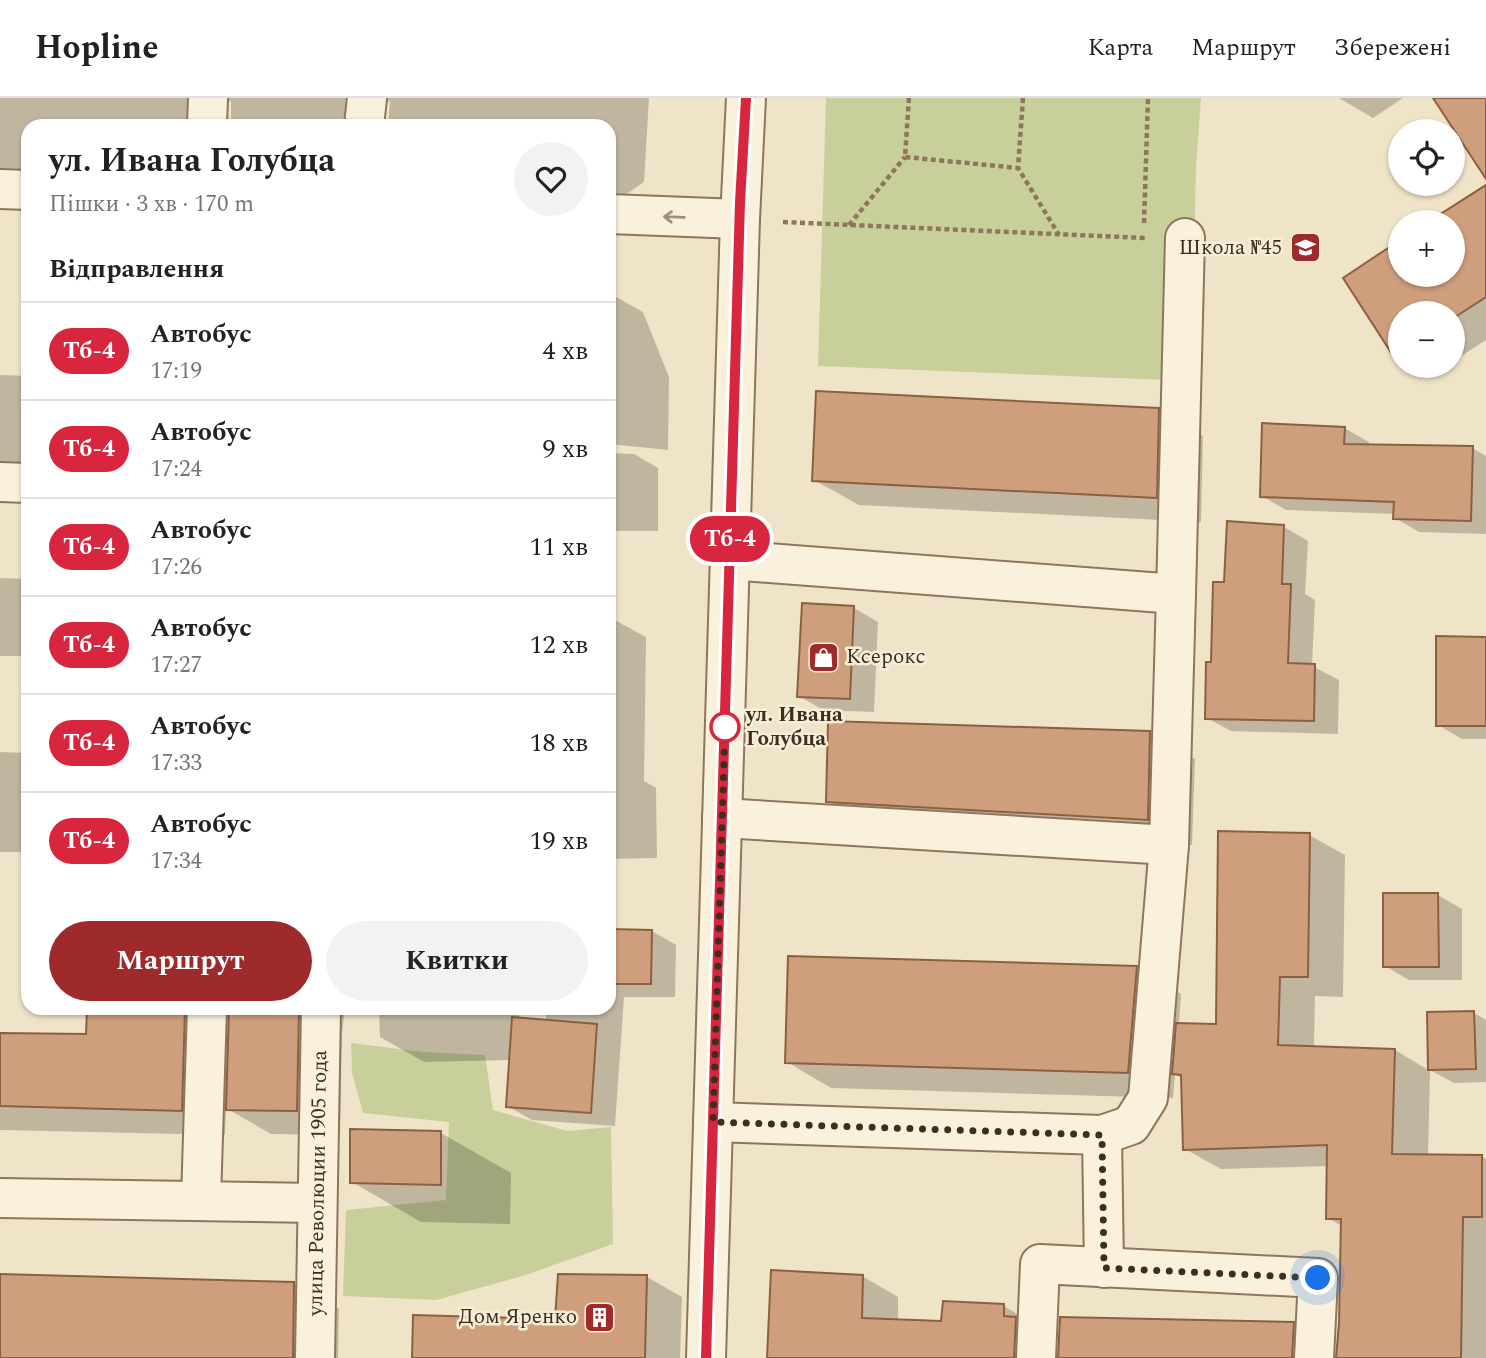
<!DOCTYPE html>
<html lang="uk">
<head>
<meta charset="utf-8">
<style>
	body { margin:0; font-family:Spectral,serif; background:#f2f2f2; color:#222; height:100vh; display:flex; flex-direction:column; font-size:26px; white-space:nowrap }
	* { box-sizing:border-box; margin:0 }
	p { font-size:23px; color:#767676 }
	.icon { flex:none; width:38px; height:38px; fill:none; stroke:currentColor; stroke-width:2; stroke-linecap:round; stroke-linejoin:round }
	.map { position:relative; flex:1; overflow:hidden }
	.details { position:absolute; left:21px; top:21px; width:595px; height:896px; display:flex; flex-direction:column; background:#fff; border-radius:21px; box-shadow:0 2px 5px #0004 }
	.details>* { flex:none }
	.badge { padding:0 14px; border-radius:23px; font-size:24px; line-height:46px }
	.buttons { position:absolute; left:1388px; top:21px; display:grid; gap:14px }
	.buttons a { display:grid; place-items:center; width:77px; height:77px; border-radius:50%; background:#fff; box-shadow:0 2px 5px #0004; font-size:35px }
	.you { position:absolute; width:35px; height:35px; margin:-18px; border:5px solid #fff; border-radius:50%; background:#1a73e8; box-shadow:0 0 0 10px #1a73e833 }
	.map>.badge { position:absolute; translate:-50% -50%; box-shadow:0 0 0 4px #fff }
	h2 { padding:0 28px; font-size:26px; line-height:63px }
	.round { display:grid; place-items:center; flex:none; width:74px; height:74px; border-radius:37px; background:#f2f2f2 }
	.head { display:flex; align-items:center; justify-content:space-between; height:119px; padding:0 28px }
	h1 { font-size:33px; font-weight:700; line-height:52px }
	.button { display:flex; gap:14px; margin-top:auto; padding:14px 28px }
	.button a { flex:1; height:80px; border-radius:42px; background:#9e2a2b; color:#fff; font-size:28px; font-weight:700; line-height:80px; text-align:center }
	.button a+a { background:#f2f2f2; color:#222 }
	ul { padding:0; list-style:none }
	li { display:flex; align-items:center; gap:21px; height:98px; padding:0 28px; border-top:2px solid #e0e0e0 }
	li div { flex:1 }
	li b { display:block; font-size:26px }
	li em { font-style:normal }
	li .badge { min-width:77px; font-weight:700; text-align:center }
	header { display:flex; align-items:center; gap:42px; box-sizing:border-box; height:98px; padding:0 35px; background:#fff; border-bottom:2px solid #e0e0e0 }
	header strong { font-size:33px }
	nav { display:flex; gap:38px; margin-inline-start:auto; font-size:24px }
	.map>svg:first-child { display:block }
	.green { fill:#c9cf9b }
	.shadow { fill:#0003 }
	.building { fill:#cf9f7d; stroke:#8d5f41; stroke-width:2 }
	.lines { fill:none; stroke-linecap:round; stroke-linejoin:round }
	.minor-casing { stroke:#8d765c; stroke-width:42 }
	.path { stroke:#8d765c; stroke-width:4.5; stroke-dasharray:5 3.5; stroke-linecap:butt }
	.minor { stroke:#faf1dc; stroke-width:38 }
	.oneway { stroke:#9c907e }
	.line-casing { stroke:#fff; stroke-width:16 }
	.line { stroke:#d7263d; stroke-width:10 }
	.walk { stroke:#3d2e20; stroke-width:7; stroke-dasharray:0 12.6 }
	.stop-dot { fill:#fff; stroke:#d7263d; stroke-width:3.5 }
	.labels { text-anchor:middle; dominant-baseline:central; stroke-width:5; stroke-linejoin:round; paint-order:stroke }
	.poi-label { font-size:21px; fill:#3d2e20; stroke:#f7eed8; text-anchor:end }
	.stop-label { font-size:21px; font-weight:bold; fill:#3d2e20; stroke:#f7eed8; text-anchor:start }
	.street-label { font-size:21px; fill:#3d2e20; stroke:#f7eed8 }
</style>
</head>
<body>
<header>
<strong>Hopline</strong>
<nav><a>Карта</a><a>Маршрут</a><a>Збережені</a></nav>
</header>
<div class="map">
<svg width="1486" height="1260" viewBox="0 0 1486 1260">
	<rect width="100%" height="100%" fill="#f0e4c8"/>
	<path class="green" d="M826,0H1201L1196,71L1191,283L818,268Z
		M351,945L423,954L485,957L493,1012L567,1033L611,1029L613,1146L526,1177L436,1202L343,1198L346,1112L446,1102L449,1024L363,1015L352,975Z"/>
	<path class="shadow" d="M0,0H649L644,84L609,108V28H388L390,2L385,7L379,28H231V2L225,8L221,28H28V77L0,76Z
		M1339,0H1403L1373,20Z
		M1486,89V242L1452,264V215H1400V260L1395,257L1400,144V177H1452V124H1431Z
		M609,195L643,214L669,279L668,352L609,346Z
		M1413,268H1446L1431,278Z
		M0,277L28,278V395L0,394Z
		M1158,312L1203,338L1201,424L859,407L814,382Z
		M1344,330L1369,344L1368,348L1472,350L1486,358V436L1419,434L1395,420V416L1286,412L1262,398Z
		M609,355L634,356L658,370V433H609Z
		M1284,429L1308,443L1305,496L1315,502L1312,568L1339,582L1338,636L1231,633L1207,620L1226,486Z
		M0,480L28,481V558H0Z
		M854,510L878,524L874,614L823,612L799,598Z
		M609,519L646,539L644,683L656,690L657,760L609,761Z
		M1486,540V641H1462L1438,627Z
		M1150,635L1195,661L1192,747L872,729L828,703Z
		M0,654L28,655V754H0Z
		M1309,737L1345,757L1343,899L1315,898L1314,950L1395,952L1430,973L1428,1058H1481L1486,1061V1260H1338L1341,1225L1342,1128L1328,1120L1329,1068L1221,1071L1185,1051L1182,980L1175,976L1173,1000L831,990L787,964L1136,870L1181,896L1179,927L1217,928Z
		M1438,797L1462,811V882H1409L1385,868Z
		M609,832L652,833L676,847L675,899H624L615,1028L532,1022L507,1008L511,962L424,964L380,939L379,910H519V922L546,924V910H609Z
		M88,910H345L342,935L340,1037L271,1036L226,1010L225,1037L0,1032V937L88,938Z
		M1429,915H1474L1486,922V984L1454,985L1430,972Z
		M441,1035L511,1075L510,1126L421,1124L352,1084Z
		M0,1177L294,1186L339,1211L338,1260H0Z
		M560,1177L647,1179L682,1199L680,1260H413L556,1223Z
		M862,1178L898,1199V1223L942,1225L1004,1208L1039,1229L1050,1260H769Z
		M1293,1226L1329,1246L1328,1260H1060Z"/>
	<path class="building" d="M1433,0H1486V81Z
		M1486,87V199L1452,221V215H1400V255L1394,259L1343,180L1400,142V177H1452V124H1428Z
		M816,293L1159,310L1157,400L812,383Z
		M1262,325L1345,329L1344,346L1473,348L1471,423L1393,421L1394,404L1260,399Z
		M1227,423L1284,427L1282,486H1291L1288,565L1315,566L1314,623L1205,621L1206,564H1211L1213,484H1224Z
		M802,505L854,508L850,601L797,599Z
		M1436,538L1486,539V628H1436Z
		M828,623L1150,633L1148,722L826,704Z
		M1218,733L1310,735L1308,879H1280L1278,947L1395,951L1392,1056L1482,1057V1119H1463L1461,1260H1336L1339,1225L1341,1121H1326L1327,1047L1183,1052L1181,977L1172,976L1176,925L1216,926Z
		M1383,795H1438L1439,869H1383Z
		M609,831L652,832L651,886H609Z
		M788,858L1137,868L1128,975L785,965Z
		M87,910H185L182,1013L0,1008V935L86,936Z
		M229,910H299L297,1013L226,1012Z
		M1474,913L1476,971L1428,972L1427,914Z
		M512,919L597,926L591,1015L506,1009Z
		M350,1031L441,1033V1087L350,1085Z
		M771,1172L863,1177L862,1220L941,1223L943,1203L1004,1206V1218L1016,1219L1014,1260H767Z
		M0,1176L294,1184L293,1260H0Z
		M558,1176L647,1177L645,1260H412L413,1217L555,1221Z
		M1060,1219L1294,1224L1292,1260H1058Z"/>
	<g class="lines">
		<defs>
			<g id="minor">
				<path d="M207,28L208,0"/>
				<path d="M364,28L367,0"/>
				<path d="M0,91L28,92"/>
				<path d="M609,116L740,121"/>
				<path d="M0,384L28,385"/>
				<path d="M1176,496L1185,140"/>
				<path d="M722,720L1169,747"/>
				<path d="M713,1024L1102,1037L1131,1027L1148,1000L1169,747L1176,496L730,462"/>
				<path d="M1102,1037L1104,1170"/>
				<path d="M0,1100L317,1105"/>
				<path d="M201,1102L207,910"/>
				<path id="s1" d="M315,1260L321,910"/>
				<path d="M706,1260L740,121L746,0"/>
				<path d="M1036,1260L1040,1166L1318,1180L1314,1260"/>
			</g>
		</defs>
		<use href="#minor" class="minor-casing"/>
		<path class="path" d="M909,0L905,59L1018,70
			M1023,0L1018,70L1059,137
			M783,124L1145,140
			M1144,125L1148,0
			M849,127L905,59"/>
		<use href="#minor" class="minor"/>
	</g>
	<defs><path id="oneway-shaft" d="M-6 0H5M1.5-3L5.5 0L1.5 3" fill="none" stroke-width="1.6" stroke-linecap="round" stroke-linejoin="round" transform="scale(1.75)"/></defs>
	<use class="oneway" href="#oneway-shaft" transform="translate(674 119) rotate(-178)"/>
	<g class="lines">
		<defs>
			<path id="line" d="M706,1260L740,104L746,0"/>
		</defs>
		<use href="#line" class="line-casing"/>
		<use href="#line" class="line"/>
		<path class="walk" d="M725,629L713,1024L1102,1037L1104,1170L1318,1180"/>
	</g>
	<defs>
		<symbol id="school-square" viewBox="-11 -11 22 22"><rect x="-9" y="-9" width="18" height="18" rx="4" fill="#9e2a2b" stroke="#f7eed8"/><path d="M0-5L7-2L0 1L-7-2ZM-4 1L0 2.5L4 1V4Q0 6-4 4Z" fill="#fff"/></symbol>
		<symbol id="shop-square" viewBox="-11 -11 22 22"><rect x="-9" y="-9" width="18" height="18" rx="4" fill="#9e2a2b" stroke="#f7eed8"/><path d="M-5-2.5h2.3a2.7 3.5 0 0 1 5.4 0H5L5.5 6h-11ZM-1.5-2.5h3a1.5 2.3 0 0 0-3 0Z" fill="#fff"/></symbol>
		<symbol id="building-square" viewBox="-11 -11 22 22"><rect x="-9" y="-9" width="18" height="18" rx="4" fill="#9e2a2b" stroke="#f7eed8"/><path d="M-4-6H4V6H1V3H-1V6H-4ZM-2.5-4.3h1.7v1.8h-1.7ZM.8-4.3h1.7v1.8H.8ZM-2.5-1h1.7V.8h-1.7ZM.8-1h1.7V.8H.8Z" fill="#fff"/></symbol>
	</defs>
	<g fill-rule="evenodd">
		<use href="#school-square" x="1288" y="132" width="35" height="35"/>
		<use href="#shop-square" x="806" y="542" width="35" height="35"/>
		<use href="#building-square" x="582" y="1202" width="35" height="35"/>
	</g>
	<circle class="stop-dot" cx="725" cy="629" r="14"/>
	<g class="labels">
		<g class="poi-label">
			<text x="1282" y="150">Школа №45</text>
			<text x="846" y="559" text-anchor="start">Ксерокс</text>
			<text x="577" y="1219">Дом Яренко</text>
		</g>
		<g class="stop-label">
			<text x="746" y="617">ул. Ивана<tspan x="746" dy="24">Голубца</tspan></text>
		</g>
		<g class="street-label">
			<text stroke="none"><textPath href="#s1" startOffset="175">улица Революции 1905 года</textPath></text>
		</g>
	</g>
</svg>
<div class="buttons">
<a><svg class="icon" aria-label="locate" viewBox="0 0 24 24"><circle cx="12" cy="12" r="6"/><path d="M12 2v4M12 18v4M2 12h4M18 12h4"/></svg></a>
<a>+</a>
<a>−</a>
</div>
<div class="you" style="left:1318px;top:1180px"></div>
<b class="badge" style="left:730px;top:441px;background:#d7263d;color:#fff">Тб-4</b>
<section class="details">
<div class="head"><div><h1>ул. Ивана Голубца</h1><p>Пішки · 3 хв · 170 m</p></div><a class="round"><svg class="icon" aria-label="heart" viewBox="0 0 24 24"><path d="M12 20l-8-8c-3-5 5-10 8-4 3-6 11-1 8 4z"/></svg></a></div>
<h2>Відправлення</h2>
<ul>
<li><span class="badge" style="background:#d7263d;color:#fff">Тб-4</span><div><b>Автобус</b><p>17:19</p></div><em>4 хв</em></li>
<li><span class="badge" style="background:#d7263d;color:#fff">Тб-4</span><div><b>Автобус</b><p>17:24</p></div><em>9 хв</em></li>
<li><span class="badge" style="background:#d7263d;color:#fff">Тб-4</span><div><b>Автобус</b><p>17:26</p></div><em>11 хв</em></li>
<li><span class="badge" style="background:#d7263d;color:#fff">Тб-4</span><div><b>Автобус</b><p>17:27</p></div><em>12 хв</em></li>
<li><span class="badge" style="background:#d7263d;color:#fff">Тб-4</span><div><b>Автобус</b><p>17:33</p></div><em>18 хв</em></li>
<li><span class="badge" style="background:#d7263d;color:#fff">Тб-4</span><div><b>Автобус</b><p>17:34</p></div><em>19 хв</em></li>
</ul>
<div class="button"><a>Маршрут</a><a>Квитки</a></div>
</section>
</div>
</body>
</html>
